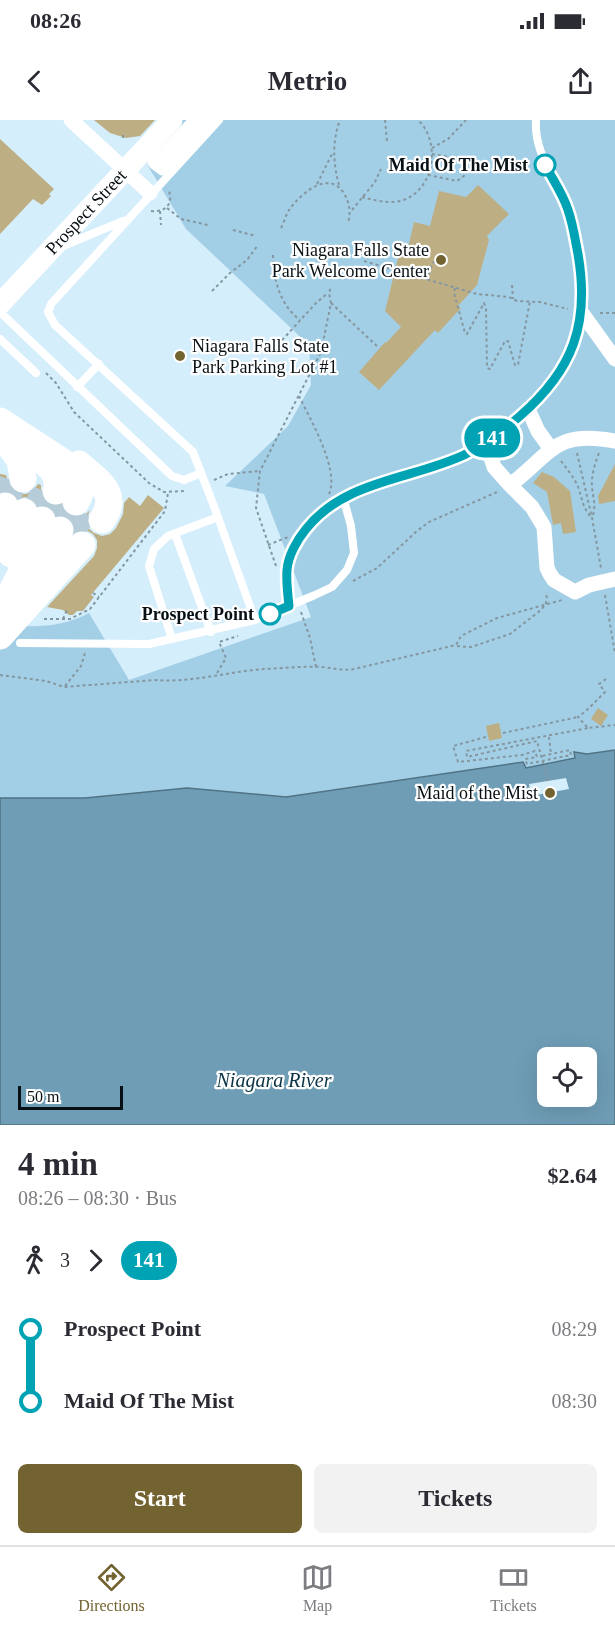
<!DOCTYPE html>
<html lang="en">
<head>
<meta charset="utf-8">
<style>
	body { margin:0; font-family:Georgia,serif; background:#f2f2f3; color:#2b2b33; height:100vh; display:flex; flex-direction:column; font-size:22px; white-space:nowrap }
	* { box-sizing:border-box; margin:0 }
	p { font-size:20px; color:#7c7c81 }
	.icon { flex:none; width:33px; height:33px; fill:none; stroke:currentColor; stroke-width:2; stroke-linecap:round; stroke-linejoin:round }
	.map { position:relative; height:1005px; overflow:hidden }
	.panel { display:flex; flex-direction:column; background:#fff; flex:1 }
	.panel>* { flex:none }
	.badge { padding:0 12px; border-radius:20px; font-size:21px; line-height:39px }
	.controls { position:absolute; left:537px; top:927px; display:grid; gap:12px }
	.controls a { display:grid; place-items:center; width:60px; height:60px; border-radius:9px; background:#fff; box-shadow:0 6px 24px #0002; font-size:30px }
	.scale { position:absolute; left:18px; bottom:15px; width:105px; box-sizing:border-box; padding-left:6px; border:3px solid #071014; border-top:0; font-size:16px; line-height:21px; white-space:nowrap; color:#071014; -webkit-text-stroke:4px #fff; paint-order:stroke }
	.map>.badge { position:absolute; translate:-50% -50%; box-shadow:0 0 0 3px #fff }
	.legs { display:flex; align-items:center; gap:9px; height:66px; padding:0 18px; font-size:20px }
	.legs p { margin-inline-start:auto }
	.overview { display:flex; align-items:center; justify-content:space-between; height:102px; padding:0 18px }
	h1 { font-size:33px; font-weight:700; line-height:45px }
	.primary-button { display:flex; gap:12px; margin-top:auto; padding:12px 18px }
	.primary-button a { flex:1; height:69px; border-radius:9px; background:#726330; color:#fff; font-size:24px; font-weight:700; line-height:69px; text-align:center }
	.primary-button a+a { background:#f2f2f3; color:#2b2b33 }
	ul { padding:0 18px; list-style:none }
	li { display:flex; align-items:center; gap:21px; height:72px; font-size:22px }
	li i { display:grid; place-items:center; width:9px; height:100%; margin:0 8px; background:currentColor }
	li i::after { content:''; width:15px; height:15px; margin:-8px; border:4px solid; border-radius:50%; background:#fff }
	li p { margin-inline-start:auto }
	li:first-child i { background:linear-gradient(#0000 50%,currentColor 0) }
	li:last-child i { background:linear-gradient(currentColor 50%,#0000 0) }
	.status { display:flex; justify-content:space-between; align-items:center; height:42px; padding:0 30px; background:#fff; direction:ltr }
	.status svg { height:16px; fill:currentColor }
	header { display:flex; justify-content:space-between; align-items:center; height:78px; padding:0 18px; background:#fff; font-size:27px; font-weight:700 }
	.tab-bar { display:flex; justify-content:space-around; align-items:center; height:84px; border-top:2px solid #e1e1e2; background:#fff; font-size:16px; color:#7c7c81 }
	.tab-bar a { display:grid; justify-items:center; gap:3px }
	.tab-bar .on { color:#726330 }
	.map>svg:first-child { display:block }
	.green { fill:#a3cfe6 }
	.water { fill:#6f9db6; stroke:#507385; stroke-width:1.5; fill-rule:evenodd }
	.pier { fill:#d5eefc }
	.building { fill:#bdaf83 }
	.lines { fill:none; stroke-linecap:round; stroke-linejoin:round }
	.highway-tunnel { stroke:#b6cdd9; stroke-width:27; stroke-dasharray:27 14; stroke-linecap:butt }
	.path { stroke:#8497a1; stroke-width:2; stroke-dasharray:3 3; stroke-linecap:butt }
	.lane { stroke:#fff; stroke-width:8 }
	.street { stroke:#fff; stroke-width:15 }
	.secondary { stroke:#fff; stroke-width:21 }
	.highway { stroke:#fff; stroke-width:27 }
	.line-1-casing { stroke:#fff; stroke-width:14 }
	.line-1 { stroke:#00a3b4; stroke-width:9 }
	.stop-1-dot { fill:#fff; stroke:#00a3b4; stroke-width:3 }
	.poi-dot { fill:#726330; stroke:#fff; stroke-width:2 }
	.labels { text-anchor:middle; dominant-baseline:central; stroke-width:4.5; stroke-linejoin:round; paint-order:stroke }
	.stop-label { font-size:18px; font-weight:bold; fill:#071014; stroke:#fff; text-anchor:end }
	.street-label { font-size:18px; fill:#071014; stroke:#fff }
	.poi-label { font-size:18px; fill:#071014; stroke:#fff; text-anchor:end }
	.water-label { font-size:20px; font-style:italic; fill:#0a3446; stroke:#fff }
</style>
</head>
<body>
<div class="status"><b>08:26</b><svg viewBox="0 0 49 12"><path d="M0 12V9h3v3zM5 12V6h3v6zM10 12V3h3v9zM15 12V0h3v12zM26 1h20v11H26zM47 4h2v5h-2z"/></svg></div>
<header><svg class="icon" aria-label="back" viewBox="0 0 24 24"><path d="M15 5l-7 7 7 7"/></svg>Metrio<svg class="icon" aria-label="share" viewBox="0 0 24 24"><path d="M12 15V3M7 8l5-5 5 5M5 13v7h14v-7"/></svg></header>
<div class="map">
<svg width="615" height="1005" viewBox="0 0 615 1005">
	<rect width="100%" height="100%" fill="#d5eefc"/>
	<path class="green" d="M182,0H615V630L587,634L575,632V638L525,648L523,642L286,677L187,668L85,678H0V504C32,508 60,508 89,493L129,560L311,497L264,374L225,366L288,306L311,265L309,225L186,109L148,46L147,41Z"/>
	<path class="water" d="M615,630V1005H0V678H85L187,668L286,677L523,642L526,648L575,638L574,632L587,634ZM548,938H586V976H548Z"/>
	<path class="pier" d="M566,658L569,669L531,676L529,664Z"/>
	<path class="building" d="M94,0H155L140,16L126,18L110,13Z
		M0,19L54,69L49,74L51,76L42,85L33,79L0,114Z
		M478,65L509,94L487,116L489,120L477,165L458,186L461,188L438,213L435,210L379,270L359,252L385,222L386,223L401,207L385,191L401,126L408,128L414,102L430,106L439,71L466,77Z
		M615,344V381L599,384L598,376Z
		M542,352L554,357L570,371L576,412L563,414L561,403L553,405L547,372L533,363Z
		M0,354L6,355L10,368L18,374H26L33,371L38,364L41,365V376L46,383L53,386H61L63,391L69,396L77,398L84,396L90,390L86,400L88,408L94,413L102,416L110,414L116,408L123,394L124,383L129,377L140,386L148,375L164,388L91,475L94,477L83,491H77L73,495H69L63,490L47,487L94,436L97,428V420L93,414L86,410L75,411L73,401L66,396L57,395L54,389L48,385H38L35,381L28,377L18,378L9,371H0Z
		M598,588L608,595L601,606L591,599Z
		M499,603L502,618L489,621L486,606Z"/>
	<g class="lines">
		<path class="highway-tunnel" d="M5,386L14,356
			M34,396L46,367
			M51,404L65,376
			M69,415L86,388"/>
		<path class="path" d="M385,0L387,21
			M123,18V15
			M432,28L448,19L466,0
			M428,55L457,61C488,42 444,36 432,34
			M317,64L333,32
			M339,65C333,43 332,21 340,0
			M362,77C374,80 387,84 400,81C434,73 442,22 418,0
			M167,88L181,99L208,105
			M352,90L375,62L381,49
			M151,91C165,93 175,83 168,69
			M160,91L161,105
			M281,108C284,102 286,95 289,90C300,74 328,50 343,72C350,83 351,91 348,104
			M233,110L256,116
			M295,125L318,131
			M273,135C273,159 280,185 300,200
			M364,141L477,174L509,177L517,181L540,182L568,189
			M427,160L432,144L442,134
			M512,165L513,179
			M455,168L454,173L465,213L467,214L484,183L486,189L487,248L490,249L505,221H508L515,245H518L530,181
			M212,171L230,153L247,140L258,125
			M331,183L379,228
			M600,193H615
			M274,229L316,183L328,173
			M46,253L56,263L74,292L149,363L164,372L184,371
			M299,276C310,299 340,350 329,374
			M577,333L592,398L601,448
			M561,341C568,350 575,359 579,369C582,380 583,387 590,396
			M214,360L228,354L260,351
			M593,395C596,384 593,378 592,367C591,356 595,343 599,333
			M268,425L288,417
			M276,446L256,388L260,351L321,232L331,183L329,173L331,167
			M353,461L377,448L417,411L429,402L497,372
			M93,473L99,477
			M605,475L615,533
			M301,492L310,518L316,547
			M44,499H70L90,489L165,391L168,373
			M63,499L67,490
			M457,526L471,527L510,514L541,490L546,484L547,472
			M217,553L226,538L219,522L238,516
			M0,555L46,561L64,567L155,560C192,563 230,551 266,549C285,548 304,546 322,547C333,548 343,551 354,549L456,525L461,516L497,498L562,480
			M606,559L599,564L605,572L586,591L578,597L588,608L615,605
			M65,566L81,546L85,533
			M503,613L578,597
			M486,617L453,626L458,642L522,635L535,631L537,637L525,639L527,644L571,635L570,630L542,636
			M549,617L551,634
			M548,661L537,621L467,637L466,631L588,608
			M550,671V673"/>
		<path class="lane" d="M219,0L51,184L48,192L55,205L193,332L215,389L255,500
			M63,126L123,101
			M0,192L172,356L184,360L201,353
			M0,219L36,253
			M77,267L99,244
			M175,414L211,512
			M289,486C288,475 286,462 287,450C288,438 294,426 300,416C336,360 409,361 464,335C515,311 561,264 578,210C588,178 579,111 564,81C552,54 534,30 536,0
			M172,519L149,446L154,429L168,416L218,397
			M20,523L149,524L255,500L315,475L332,467L347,450L354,433L351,406L343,377"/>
		<path class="street" d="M71,0L150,73
			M197,0L158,41L155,42L163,48L207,0
			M582,193L615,239
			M528,289L538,311L551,329
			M615,321C554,310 552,333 510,365L532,387L544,407L547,448L550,454L554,460L575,472L589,465L615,459
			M486,322L494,347L510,365"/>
		<path class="secondary" id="s1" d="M0,184L172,0"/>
		<path class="highway" d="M0,301L72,348C83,360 84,368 76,382
			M4,318L20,340L23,359
			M35,334C47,345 61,353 56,371
			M79,344C97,361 121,373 102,400
			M0,409L5,386
			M11,434L24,392
			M25,467L44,442L60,410
			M0,489C20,462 31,431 42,400
			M0,516L82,425"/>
	</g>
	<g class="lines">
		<defs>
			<path id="line-1" d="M270,494L289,486C288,475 286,462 287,450C288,436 297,420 306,409C345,360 410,360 464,335C484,325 503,311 520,296C573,250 590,204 578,134C575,119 573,104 568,90C563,74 553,60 545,45"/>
		</defs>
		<use href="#line-1" class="line-1-casing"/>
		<use href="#line-1" class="line-1"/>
	</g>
	<g class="stop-1-dot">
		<circle cx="545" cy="45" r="10"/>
		<circle cx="270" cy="494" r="10"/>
	</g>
	<g class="poi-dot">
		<circle cx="441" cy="140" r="6"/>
		<circle cx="180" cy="236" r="6"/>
		<circle cx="550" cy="673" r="6"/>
	</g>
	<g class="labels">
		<g class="stop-label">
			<text x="528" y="45">Maid Of The Mist</text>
			<text x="254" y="494">Prospect Point</text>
		</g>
		<g class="street-label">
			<text stroke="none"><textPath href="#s1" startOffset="126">Prospect Street</textPath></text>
		</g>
		<g class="poi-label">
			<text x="429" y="130">Niagara Falls State<tspan x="429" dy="21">Park Welcome Center</tspan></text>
			<text x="192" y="226" text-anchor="start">Niagara Falls State<tspan x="192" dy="21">Park Parking Lot #1</tspan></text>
			<text x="538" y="673">Maid of the Mist</text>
		</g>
		<g class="water-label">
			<text x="274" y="960">Niagara River</text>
		</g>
	</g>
</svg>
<div class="controls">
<a><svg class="icon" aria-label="locate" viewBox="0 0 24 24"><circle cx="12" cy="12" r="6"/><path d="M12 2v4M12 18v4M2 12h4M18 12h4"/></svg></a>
</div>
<div class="scale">50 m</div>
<b class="badge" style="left:492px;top:318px;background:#00a3b4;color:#fff">141</b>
</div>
<section class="panel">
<div class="overview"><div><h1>4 min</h1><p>08:26 – 08:30 · Bus</p></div><b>$2.64</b></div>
<div class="legs"><svg class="icon" aria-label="walk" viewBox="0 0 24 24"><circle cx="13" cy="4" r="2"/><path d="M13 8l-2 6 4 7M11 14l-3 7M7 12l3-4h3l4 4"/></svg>3<svg class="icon" aria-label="forward" viewBox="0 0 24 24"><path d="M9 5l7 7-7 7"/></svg><b class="badge" style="background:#00a3b4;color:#fff">141</b></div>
<ul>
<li><i style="color:#00a3b4"></i><b>Prospect Point</b><p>08:29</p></li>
<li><i style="color:#00a3b4"></i><b>Maid Of The Mist</b><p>08:30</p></li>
</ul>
<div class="primary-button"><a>Start</a><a>Tickets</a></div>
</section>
<nav class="tab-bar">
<a class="on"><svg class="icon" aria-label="directions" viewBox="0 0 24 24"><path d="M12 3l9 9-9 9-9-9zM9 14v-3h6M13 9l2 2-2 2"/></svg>Directions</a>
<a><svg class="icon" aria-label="map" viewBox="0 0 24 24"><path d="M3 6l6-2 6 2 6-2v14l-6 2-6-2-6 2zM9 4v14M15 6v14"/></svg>Map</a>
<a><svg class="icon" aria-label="tickets" viewBox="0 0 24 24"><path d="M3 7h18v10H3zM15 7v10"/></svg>Tickets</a>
</nav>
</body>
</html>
